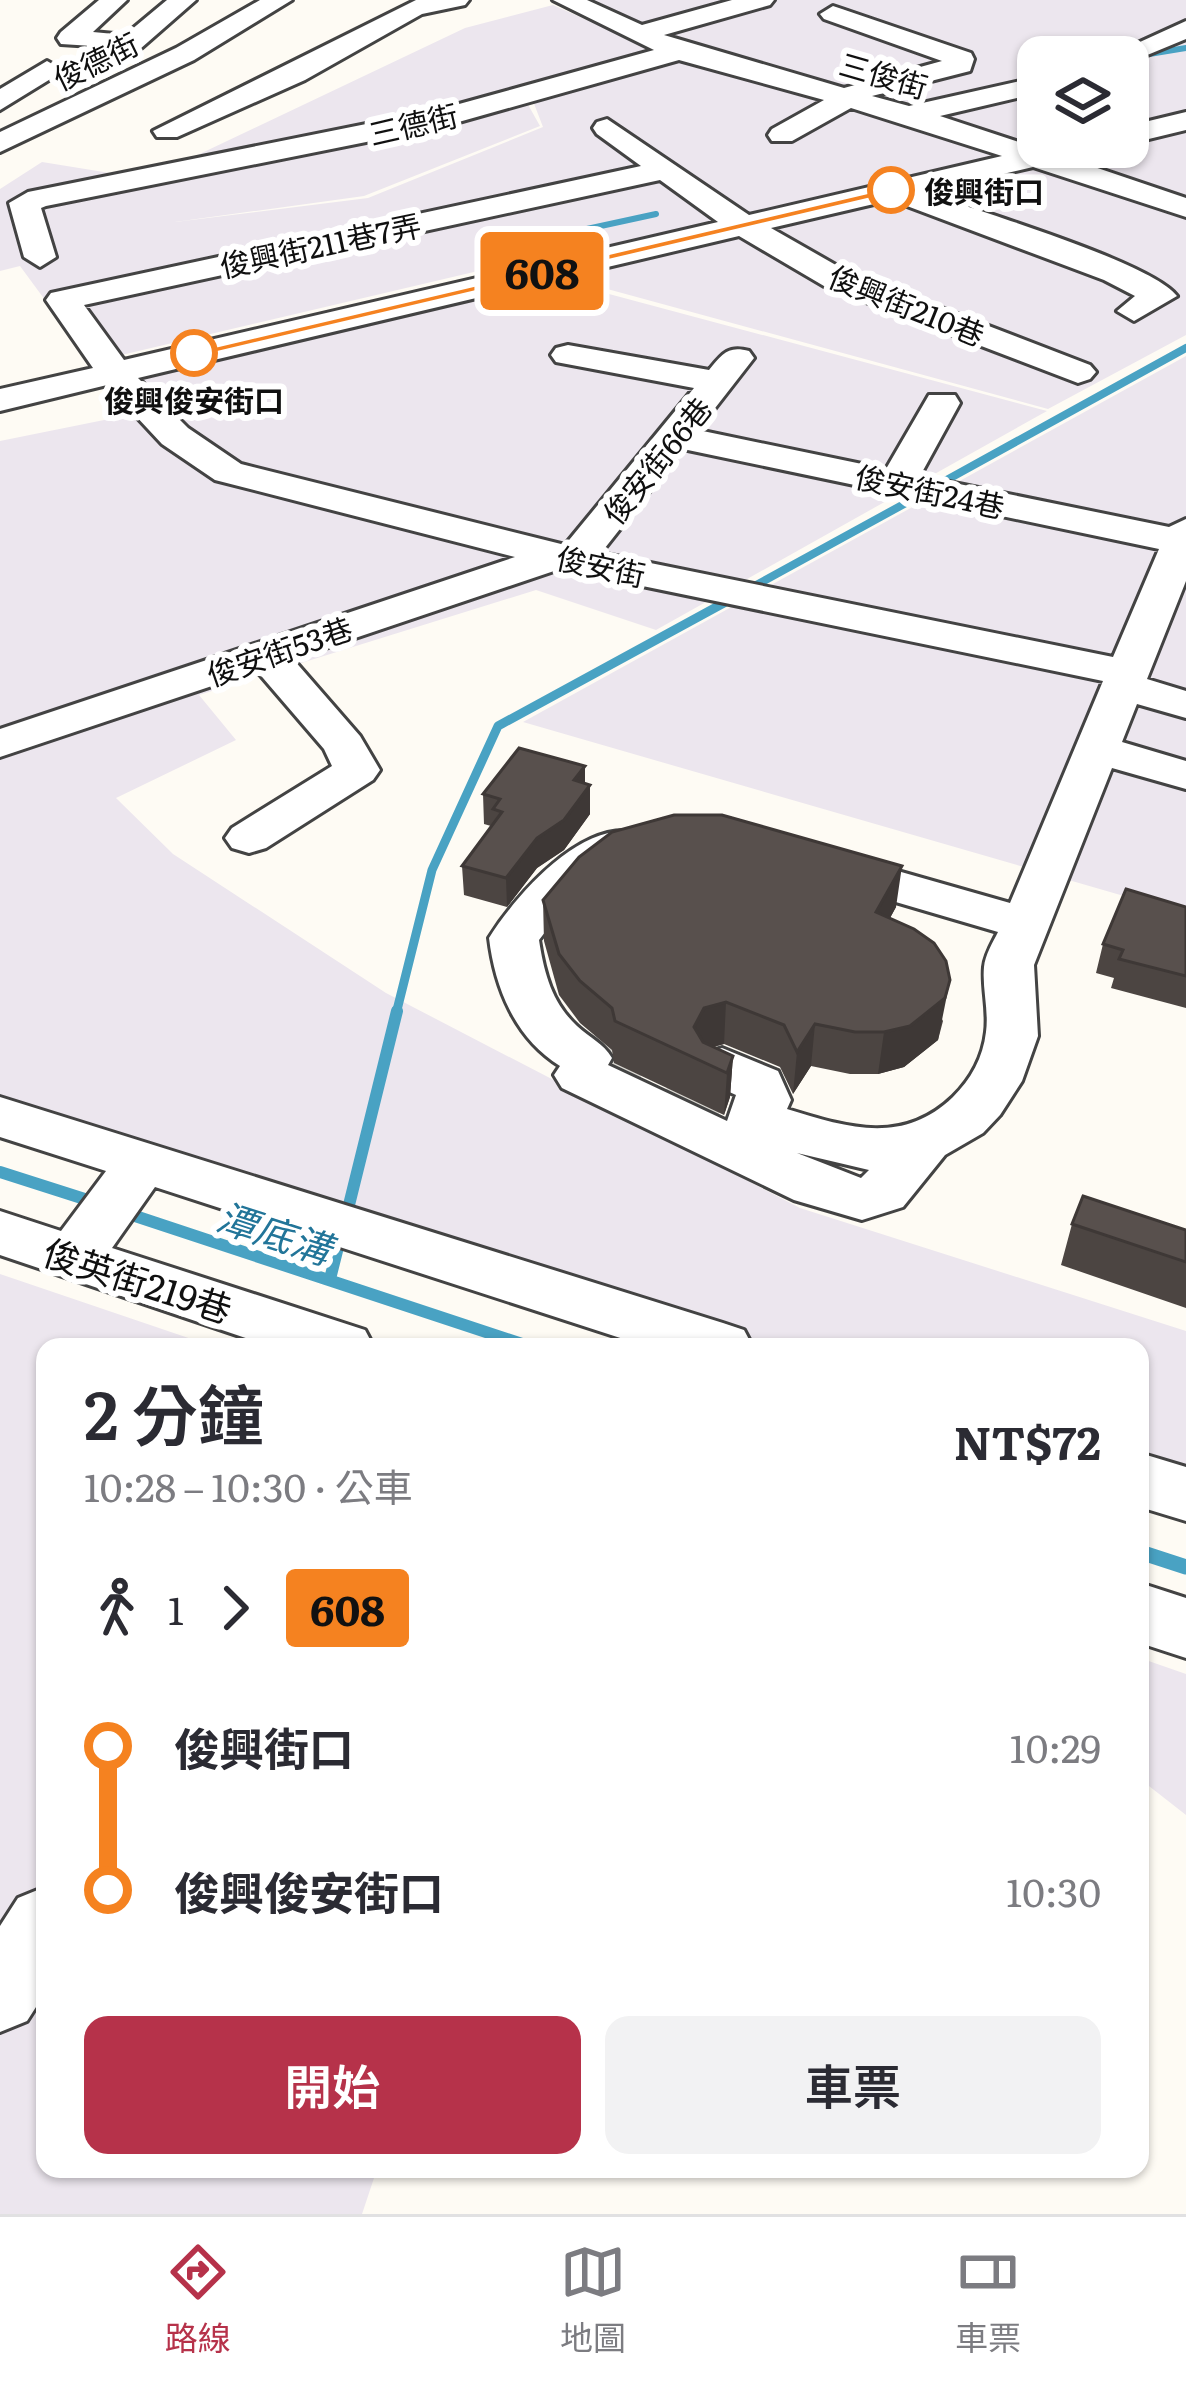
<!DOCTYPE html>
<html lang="zh-TW">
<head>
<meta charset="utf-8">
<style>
	body { margin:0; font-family:Literata,"Noto Sans TC",serif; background:#f2f2f3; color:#2b2b33; height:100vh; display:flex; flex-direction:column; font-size:45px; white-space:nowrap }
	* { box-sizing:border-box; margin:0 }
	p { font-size:39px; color:#7c7c81 }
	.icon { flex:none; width:66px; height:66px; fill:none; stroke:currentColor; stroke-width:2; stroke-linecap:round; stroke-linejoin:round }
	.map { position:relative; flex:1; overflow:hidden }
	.drawer { position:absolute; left:36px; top:1338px; width:1113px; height:840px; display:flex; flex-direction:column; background:#fff; border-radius:24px; box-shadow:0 3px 9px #0004 }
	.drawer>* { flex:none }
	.badge { padding:0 24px; border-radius:9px; font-size:42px; line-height:78px }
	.fabs { position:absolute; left:1017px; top:36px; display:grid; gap:24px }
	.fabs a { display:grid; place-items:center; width:132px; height:132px; border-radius:24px; background:#fff; box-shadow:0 3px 9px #0004; font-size:60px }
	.map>.badge { position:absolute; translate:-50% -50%; box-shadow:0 0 0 6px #fff }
	.legs { display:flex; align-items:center; gap:18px; height:132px; padding:0 48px; font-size:39px }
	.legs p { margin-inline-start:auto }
	.overview { display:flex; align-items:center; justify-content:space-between; height:204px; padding:0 48px }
	h1 { font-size:66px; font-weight:600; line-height:90px }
	.action { display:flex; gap:24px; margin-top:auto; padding:24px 48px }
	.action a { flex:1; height:138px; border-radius:24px; background:#b6324a; color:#fff; font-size:48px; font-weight:600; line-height:138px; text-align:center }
	.action a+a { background:#f2f2f3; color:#2b2b33 }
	ul { padding:0 48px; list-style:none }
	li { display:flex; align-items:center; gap:42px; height:144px; font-size:45px }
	li i { display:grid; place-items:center; width:18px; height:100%; margin:0 15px; background:currentColor }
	li i::after { content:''; width:30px; height:30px; margin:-15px; border:9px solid; border-radius:50%; background:#fff }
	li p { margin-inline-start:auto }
	li:first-child i { background:linear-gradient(#0000 50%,currentColor 0) }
	li:last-child i { background:linear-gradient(currentColor 50%,#0000 0) }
	.dock { display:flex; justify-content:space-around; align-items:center; height:168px; border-top:3px solid #e1e1e2; background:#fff; font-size:33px; color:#7c7c81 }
	.dock a { display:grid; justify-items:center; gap:6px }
	.dock .on { color:#b6324a }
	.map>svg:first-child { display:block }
	.industrial { fill:#ece6ee; fill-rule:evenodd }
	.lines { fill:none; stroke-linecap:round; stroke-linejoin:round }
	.stream-far4 { stroke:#49a2c3; stroke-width:6 }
	.stream-far3 { stroke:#49a2c3; stroke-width:8 }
	.stream-far2 { stroke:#49a2c3; stroke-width:9 }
	.stream-far1 { stroke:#49a2c3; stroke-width:12 }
	.stream { stroke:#49a2c3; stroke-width:15 }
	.minor-tunnel { stroke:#dad8d2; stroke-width:58; stroke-dasharray:58 28; stroke-linecap:butt }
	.minor-casing { stroke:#434343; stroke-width:6 }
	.minor { fill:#fff; fill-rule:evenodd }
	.wall { fill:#4c4542 }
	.shaded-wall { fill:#3e3836 }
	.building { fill:#58504d; stroke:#3e3836; stroke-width:3 }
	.line-1 { fill:#f58220; stroke:#fff; stroke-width:3 }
	.stop-1-dot { fill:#fff; stroke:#f58220; stroke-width:6 }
	.labels { text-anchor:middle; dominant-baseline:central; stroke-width:12; stroke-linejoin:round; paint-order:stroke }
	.far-street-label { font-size:30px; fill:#101010; stroke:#fff }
	.far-stop-label { font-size:30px; font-weight:bold; fill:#101010; stroke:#fff; text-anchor:start }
	.street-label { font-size:36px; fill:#101010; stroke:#fff }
	.water-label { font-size:39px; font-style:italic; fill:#227599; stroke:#fff }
</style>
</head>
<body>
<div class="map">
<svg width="1186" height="2214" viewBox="0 0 1186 2214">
	<rect width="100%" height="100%" fill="#fefbf4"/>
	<path class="industrial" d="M573,0H1186V335L1048,409L512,263L113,357L77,301L301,253L253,242L277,250L45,300L20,266L0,271V189L42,162L147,179L465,28L553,5L661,53L526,101L540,126L364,196L175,222L368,198L543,127L533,101L679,48ZM1038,57H1128V147H1038Z
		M553,279L1047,411L656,630L536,590L199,695L236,740L116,798L173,854L386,993L800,1208L1186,1331V1479L1140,1464V1347H773L0,1100V441L109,419L137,375Z
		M1186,356V914L523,722Z
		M0,1274L215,1347H45V2169H377L362,2214H0Z
		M1140,1658L1186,1674V1815L1140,1779Z"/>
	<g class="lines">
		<path class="stream-far4" d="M1128,67L1143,55L1186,48
			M513,251L550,237L656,214"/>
		<path class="stream-far3" d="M943,482L1186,348
			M738,595L915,498"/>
		<path class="stream-far2" d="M396,1014L432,870L498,726L744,592"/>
		<path class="stream-far1" d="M0,1172L94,1202
			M348,1209L397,1011
			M123,1212L531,1347
			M330,1279L339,1243"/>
		<path class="stream" d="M1140,1552L1186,1567"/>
		<path class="minor-tunnel" d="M586,1058L777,1126"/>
		<defs>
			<path id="minor" d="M99,0H127L93,32L125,35L167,0H196L140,49L61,44L57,38L61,32Z
				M260,0H292L194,60L0,152V132L176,48Z
				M416,0H469L465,5L422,14L305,80L177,137H157L153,131Z
				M553,0H587L642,25L732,0H774L770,5L664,35L844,88L942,61L824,19L820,14L833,6L842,9L971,53L974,59L970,71L872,96L909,106L1038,77V93L940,116L1037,148L1094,147L1089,153L1068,158L1186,198V217L1033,167L925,192C974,210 1151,262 1177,296L1134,321L1117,311L1135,296L1104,280L891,200L771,228L848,272L1090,365L1096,372L1090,379L1078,383L824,286L739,236L138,378L188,428L241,464L565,545L694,388L556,362L551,355L556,348L568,345L709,370C722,354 728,345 749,351L754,358L698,430L886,469L929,395H955L960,403L920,476L1169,527L1186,519V581L1147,679L1186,691V718L1137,704L1122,742L1186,761V789L1112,768L1034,965L1038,1036L1022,1081L1000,1115L983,1133L945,1155L903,1207L862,1220L794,1200L562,1088L554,1075L560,1066C515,1038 495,988 489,938C516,895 583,818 639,833L646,843L639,853L575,893L539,940C544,973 552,1003 577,1026C590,1038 603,1043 612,1058L608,1065L727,1121L736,1095L703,1080L696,1067L703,1054L722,1048L778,1071L791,1100L787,1109C846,1127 902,1146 953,1097C971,1079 983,1058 986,1032C989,1010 982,988 984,967C985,955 993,942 998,932L814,878L807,867L814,856L831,852L1010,903L1103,681L560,569L293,659L360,736L380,770L373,780L266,848L249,853L232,848L225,838L232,828L332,766L324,749L257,671L0,757V729L515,557L215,480L162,444L107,385L0,411V389L93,368L46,300L51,293L641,166L597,134L593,128L597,122L607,119L749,215L1002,156L851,108L792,141H772L768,135L772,129L824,100L679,60L441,127L46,206L41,208L56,257L40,267L24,257L9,203L28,192L441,109L654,50ZM660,180L718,222L124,360L84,305ZM683,449L1159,549L1113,657L601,553ZM797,1153L869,1170L861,1178Z
				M1186,21V39L1128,63V57H1107Z
				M47,61L61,69L57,75L0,110V89Z
				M1186,112V130L1128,144V126Z
				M0,1097L723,1323L744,1330L753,1347H648L155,1187L112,1248L365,1330L374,1347H272L0,1255V1211L61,1231L106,1171L0,1137Z
				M1140,1453L1186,1467V1521L1140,1507Z
				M1140,1583L1186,1598V1658L1140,1643Z
				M45,1887V1993L27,2021L0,2032V1926L18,1898Z"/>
		</defs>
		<use href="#minor" class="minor-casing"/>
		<use href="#minor" class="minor"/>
	</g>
	<path class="wall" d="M585,783L590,814L564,850L537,868L507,907L464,895L462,866L491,826L484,824L483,794Z
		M543,900L896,907L890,918L943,1021L938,1040L904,1067L878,1074H850L811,1066L793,1094L780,1067L724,1044L713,1047L733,1056L730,1097L724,1115L614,1063L612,1050L580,1023L559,995L544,941Z
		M1186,907V1008L1111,988L1114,978L1096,973L1103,944Z
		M1072,1224L1186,1230V1308L1061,1265Z"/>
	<path class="shaded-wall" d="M585,766V792L590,785V814L564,850L537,868L507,907L506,878Z
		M902,866L896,907L870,954L876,912Z
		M950,980L938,1040L904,1067L878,1074L884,1032Z
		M726,1002L724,1044L702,1050L694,1027L704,1008Z
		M815,1024L811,1066L793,1094L797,1052Z
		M733,1056L730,1097L724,1115L727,1073Z"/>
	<path class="building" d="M519,748L585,766L574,780L590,785L564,820L537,838L506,878L462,866L502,812L493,809L500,799L483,794Z
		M674,815H722L902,866L876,912L914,929L934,943L946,961L950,980L945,998L910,1026L884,1032H855L815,1024L797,1052L784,1025L726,1002L704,1008L694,1027L703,1042L733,1056L727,1073L615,1021L612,1008L580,981L559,954L543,900L579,857L612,832Z
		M1126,889L1186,907V976L1119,959L1123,950L1103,944Z
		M1083,1196L1186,1230V1262L1072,1224Z"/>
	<path class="line-1" d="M891,187L895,193L194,358L187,353Z"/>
	<g class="stop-1-dot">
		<circle cx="891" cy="190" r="21"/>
		<circle cx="194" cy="353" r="21"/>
	</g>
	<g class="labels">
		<g class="far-street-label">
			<text transform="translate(95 60) rotate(-26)">俊德街</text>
			<text transform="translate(884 74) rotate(16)">三俊街</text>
			<text transform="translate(413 123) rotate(-13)">三德街</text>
			<text transform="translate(320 244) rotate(-12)">俊興街211巷7弄</text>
			<text transform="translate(907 304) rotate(22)">俊興街210巷</text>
			<text transform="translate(656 460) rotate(-51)">俊安街66巷</text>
			<text transform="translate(930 490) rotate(12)">俊安街24巷</text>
			<text transform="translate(601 565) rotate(12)">俊安街</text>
			<text transform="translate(279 650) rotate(-19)">俊安街53巷</text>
		</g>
		<g class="far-stop-label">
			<text x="924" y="190">俊興街口</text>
			<text x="194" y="399" text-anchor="middle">俊興俊安街口</text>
		</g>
		<g class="street-label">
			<text transform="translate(138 1279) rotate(18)">俊英街219巷</text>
		</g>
		<g class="water-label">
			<text transform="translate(275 1231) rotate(18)">潭底溝</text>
		</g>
	</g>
</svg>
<div class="fabs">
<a><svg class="icon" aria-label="layers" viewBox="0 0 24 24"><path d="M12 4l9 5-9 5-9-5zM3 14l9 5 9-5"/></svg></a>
</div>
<b class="badge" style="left:542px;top:271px;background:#f58220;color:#111">608</b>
<section class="drawer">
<div class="overview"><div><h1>2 分鐘</h1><p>10:28 – 10:30 · 公車</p></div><b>NT$72</b></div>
<div class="legs"><svg class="icon" aria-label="walk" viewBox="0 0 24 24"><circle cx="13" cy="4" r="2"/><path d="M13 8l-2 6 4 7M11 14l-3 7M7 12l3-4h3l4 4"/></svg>1<svg class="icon" aria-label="forward" viewBox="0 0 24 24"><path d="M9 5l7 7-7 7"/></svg><b class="badge" style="background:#f58220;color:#111">608</b></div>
<ul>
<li><i style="color:#f58220"></i><b>俊興街口</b><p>10:29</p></li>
<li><i style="color:#f58220"></i><b>俊興俊安街口</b><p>10:30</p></li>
</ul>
<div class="action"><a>開始</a><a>車票</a></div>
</section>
</div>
<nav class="dock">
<a class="on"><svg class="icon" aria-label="directions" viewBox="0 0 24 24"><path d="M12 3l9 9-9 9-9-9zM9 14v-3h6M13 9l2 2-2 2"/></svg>路線</a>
<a><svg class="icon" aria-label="map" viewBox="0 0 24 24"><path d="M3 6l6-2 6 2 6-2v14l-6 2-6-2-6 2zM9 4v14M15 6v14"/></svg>地圖</a>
<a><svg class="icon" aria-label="tickets" viewBox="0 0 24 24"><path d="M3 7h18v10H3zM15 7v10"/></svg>車票</a>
</nav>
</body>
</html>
